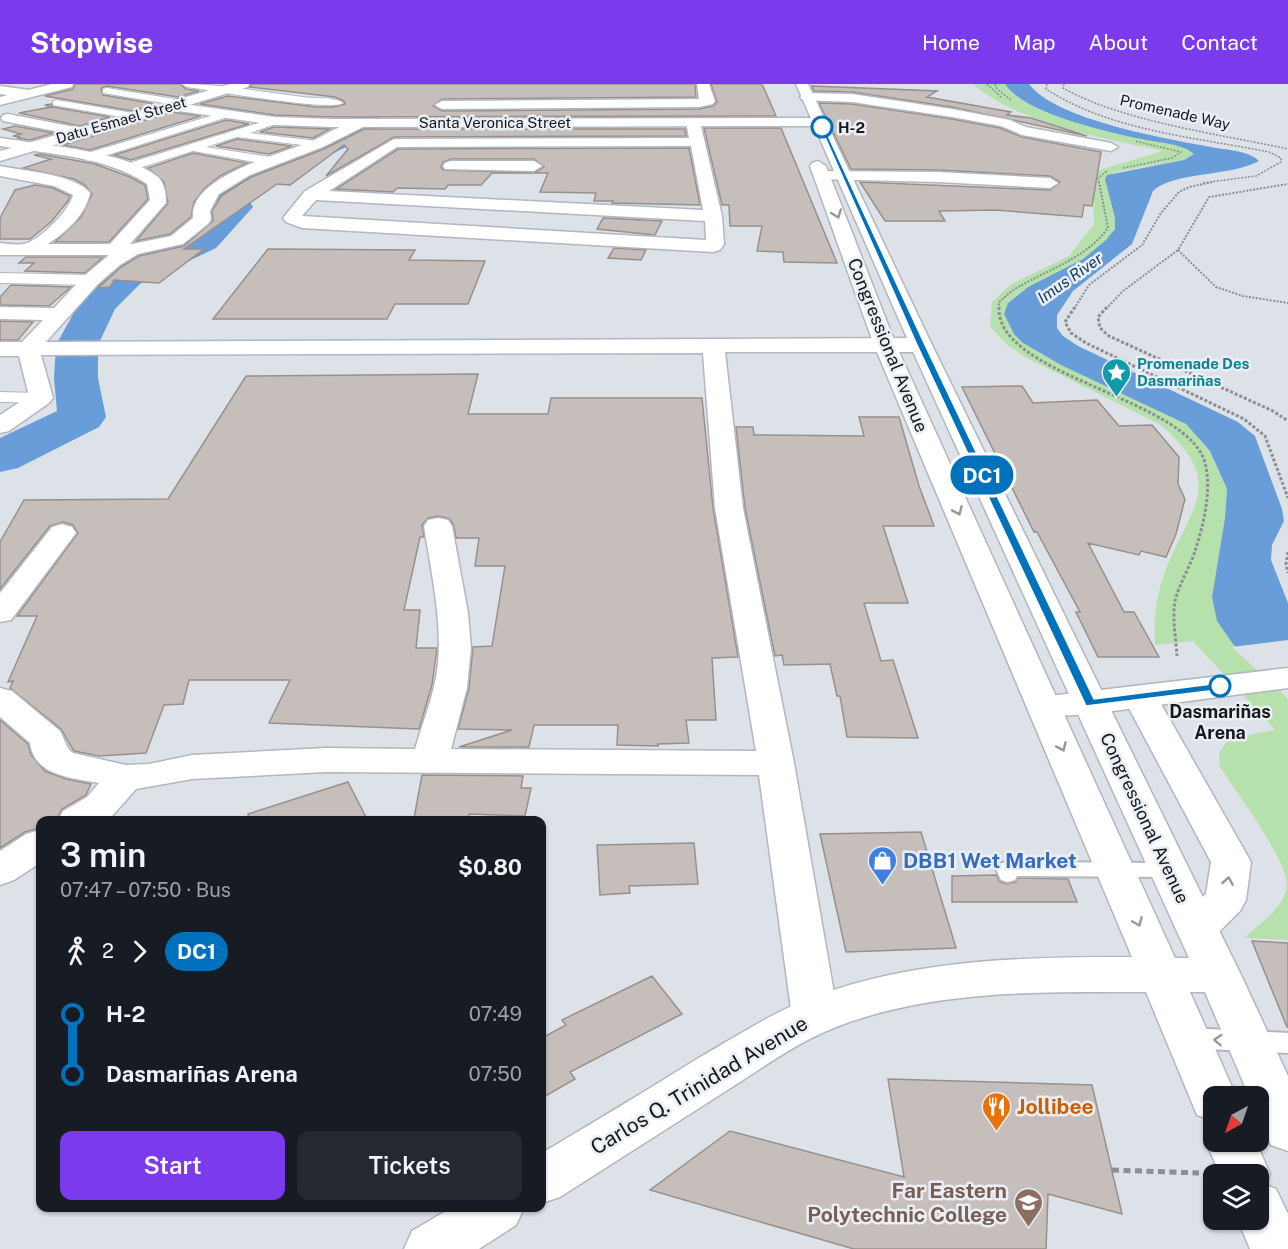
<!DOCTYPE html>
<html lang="en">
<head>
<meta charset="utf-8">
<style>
	body { margin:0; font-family:"Public Sans",sans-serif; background:#242831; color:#f1f3f6; height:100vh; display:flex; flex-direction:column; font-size:22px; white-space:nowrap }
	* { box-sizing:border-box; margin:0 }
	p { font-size:20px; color:#9ea1a6 }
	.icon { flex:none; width:33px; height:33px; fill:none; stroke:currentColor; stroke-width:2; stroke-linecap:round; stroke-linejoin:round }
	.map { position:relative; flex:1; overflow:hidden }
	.drawer { position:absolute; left:36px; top:732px; width:510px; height:396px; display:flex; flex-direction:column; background:#171b24; border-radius:12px; box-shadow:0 2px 4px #0004 }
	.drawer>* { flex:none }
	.badge { padding:0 12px; border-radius:20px; font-size:21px; line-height:39px }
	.needle { width:39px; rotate:220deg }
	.controls { position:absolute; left:1203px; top:1002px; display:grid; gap:12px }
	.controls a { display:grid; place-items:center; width:66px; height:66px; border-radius:12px; background:#171b24; box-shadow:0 2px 4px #0004; font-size:30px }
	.map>.badge { position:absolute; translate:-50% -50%; box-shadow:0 0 0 3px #fff }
	.legs { display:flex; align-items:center; gap:9px; height:66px; padding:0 24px; font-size:20px }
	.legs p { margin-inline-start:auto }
	.overview { display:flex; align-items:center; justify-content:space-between; height:102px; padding:0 24px }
	h1 { font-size:33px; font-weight:600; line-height:45px }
	.cta { display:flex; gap:12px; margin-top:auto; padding:12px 24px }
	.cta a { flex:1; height:69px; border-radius:12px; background:#7c3aed; color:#fff; font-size:24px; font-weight:600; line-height:69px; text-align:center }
	.cta a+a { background:#242831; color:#f1f3f6 }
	ul { padding:0 24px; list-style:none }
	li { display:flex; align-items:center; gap:21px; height:60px; font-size:22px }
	li i { display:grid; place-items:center; width:9px; height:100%; margin:0 8px; background:currentColor }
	li i::after { content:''; width:15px; height:15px; margin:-8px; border:4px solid; border-radius:50%; background:#171b24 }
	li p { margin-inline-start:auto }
	li:first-child i { background:linear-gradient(#0000 50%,currentColor 0) }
	li:last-child i { background:linear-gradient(currentColor 50%,#0000 0) }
	header { display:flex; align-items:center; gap:36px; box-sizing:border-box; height:84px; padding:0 30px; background:#7c3aed; color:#fff }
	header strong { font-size:28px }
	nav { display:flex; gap:33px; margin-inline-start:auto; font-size:21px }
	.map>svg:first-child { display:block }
	.green { fill:#b6e1ad }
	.water { fill:#689dd9 }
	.pier { fill:#dde1e8 }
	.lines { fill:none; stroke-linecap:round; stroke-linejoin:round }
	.river { fill:#689dd9; fill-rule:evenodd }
	.building { fill:#c6bebb; stroke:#97908d; stroke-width:1.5; fill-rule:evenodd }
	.service-casing { stroke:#b2b6bd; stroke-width:4 }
	.pedestrian-casing { stroke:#b2b6bd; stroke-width:2 }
	.minor-casing { stroke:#b2b6bd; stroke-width:3 }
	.tertiary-casing { stroke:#b2b6bd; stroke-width:3 }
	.secondary-casing { stroke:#b2b6bd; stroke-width:3 }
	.path-far3 { stroke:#8b8e93; stroke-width:1.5; stroke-dasharray:2 1.5; stroke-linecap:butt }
	.path-far2 { stroke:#8b8e93; stroke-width:2; stroke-dasharray:2 1.5; stroke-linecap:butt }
	.path-far1 { stroke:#8b8e93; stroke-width:3; stroke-dasharray:3 2; stroke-linecap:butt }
	.path { stroke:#8b8e93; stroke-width:5; stroke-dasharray:7 4.5; stroke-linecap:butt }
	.service { fill:#fff; fill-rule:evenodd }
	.pedestrian { fill:#fff; fill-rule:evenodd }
	.minor { fill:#fff; fill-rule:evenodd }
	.tertiary { fill:#fff; fill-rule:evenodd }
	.secondary { fill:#fff; fill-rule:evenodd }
	.oneway { stroke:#969798 }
	.line-1 { fill:#0072bc; stroke:#fff; stroke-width:1.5 }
	.stop-1-dot { fill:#fff; stroke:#0072bc; stroke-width:3 }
	.labels { text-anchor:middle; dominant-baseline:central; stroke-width:5; stroke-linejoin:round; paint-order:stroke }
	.far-street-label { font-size:15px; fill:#16181a; stroke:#eaeef5 }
	.far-stop-label { font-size:15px; font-weight:bold; fill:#16181a; stroke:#eaeef5; text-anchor:start }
	.far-culture-label { font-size:15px; font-weight:bold; fill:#0d838f; stroke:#eaeef5; text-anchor:start }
	.far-water-label { font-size:16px; font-style:italic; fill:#11375e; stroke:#eaeef5 }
	.street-label { font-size:18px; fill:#16181a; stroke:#eaeef5 }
	.stop-label { font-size:18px; font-weight:bold; fill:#16181a; stroke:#eaeef5 }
	.near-shop-label { font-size:21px; font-weight:bold; fill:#366cbe; stroke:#eaeef5; text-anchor:start }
	.near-street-label { font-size:21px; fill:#16181a; stroke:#eaeef5 }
	.near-food-label { font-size:21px; font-weight:bold; fill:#c56008; stroke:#eaeef5; text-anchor:start }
	.near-education-label { font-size:21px; font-weight:bold; fill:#785e54; stroke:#eaeef5; text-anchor:end }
</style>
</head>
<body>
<header>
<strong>Stopwise</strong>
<nav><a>Home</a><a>Map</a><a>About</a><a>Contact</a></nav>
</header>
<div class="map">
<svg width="1288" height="1165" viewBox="0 0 1288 1165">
	<rect width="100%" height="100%" fill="#dde1e8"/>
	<path class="green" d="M973,0H1005C1025,30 1112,49 1146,56C1161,59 1183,60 1195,70L1184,76L1114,88L1106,96C1109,109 1120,133 1114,145C1103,170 1053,190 1030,202C1022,206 1015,213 1008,219L1039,269L1186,340L1210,367L1227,405L1225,434L1212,513L1288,612V856L1244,854C1259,841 1285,823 1287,802C1288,777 1235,706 1220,683L1219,669L1229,655L1275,646L1193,557L1155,561C1154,536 1155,518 1163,494C1185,426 1232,403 1161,341L1025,273L1007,261L990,242L992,218L1010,201L1069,172L1094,140L1093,88L1163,67C1104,54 1019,40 973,0Z"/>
	<path class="water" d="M1005,0H1029C1056,36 1167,55 1211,63C1225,66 1248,66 1259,77C1230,93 1174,87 1153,107L1132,160L1073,207L1057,231V244L1063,252L1078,262L1238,338L1255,352L1282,425L1284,437L1272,461L1271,476L1288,519V612L1233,560L1217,537L1212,513L1225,434L1227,405L1210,367L1186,340L1061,281L1023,259L1014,250L1004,230L1008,219L1028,203L1083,175L1106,156L1115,145V134L1105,95L1107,91L1184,76L1194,70C1183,60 1161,59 1146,56C1112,49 1024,30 1005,0Z"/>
	<path class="pier" d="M1288,556V615L1232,563Z"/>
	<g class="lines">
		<path class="river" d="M359,0H393L390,5L370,14L381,39L374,50L267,100L248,115L253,123L216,164L140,200L115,225L98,261V294L106,333L99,343L18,384L0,388V354L57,327L54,294L56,261L83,212L114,184L190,148L219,121L215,113C237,80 316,55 353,39L344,13L350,4Z"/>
	</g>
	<path class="building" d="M75,0H180L186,5L199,7L178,13L107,2L101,4L103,11L156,20L133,27L45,12L73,5Z
		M251,0H695L696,13L442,15L433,22L442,27L699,25L713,22L717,18L711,0H760L763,2L776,32L332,33L275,31L200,20L228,12L317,23H334L345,20L344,17L335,13L250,3Z
		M812,2L937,7L927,13L1011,28L1007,31L1031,34L1087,52L952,23L852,8L814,7Z
		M819,19L852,20L952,35L1000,44L1022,53L1101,68L1092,122L1084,121L1082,133L995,126L939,127L945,137H885L860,98L1050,106L1060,98L1050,92L938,86L851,85Z
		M51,20L53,23L110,33L80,42L19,29L51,23L45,21Z
		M172,28L201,32L90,66L63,61Z
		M226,36L249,40L131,76L114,71Z
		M15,42L54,49L30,56L17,54L20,53L13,52L21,50L3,45Z
		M274,43H275L330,45L313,54L260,48Z
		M704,44H781L837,179L784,178L783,168L757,167L762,142H730L729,121H722Z
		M364,45H685L686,52L394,53L326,92L348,65L344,61L290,101L277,100L184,165H204L159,199L114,196L110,203L98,204L121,183L139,172L184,162L213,137L212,127L221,112L251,93L324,65Z
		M237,55L292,62L269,70L216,62Z
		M689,64L700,121L612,119L613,117H594L596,109L540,108L548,89H492L481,101H448L445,105L397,104L393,108L336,105L398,65ZM451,75H534L544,83L534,89L443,86L441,83L443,78Z
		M193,69L247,79L220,92L205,104L194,118L191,133L170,150L136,157L168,119L164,98L148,84Z
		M40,70L95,80L130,93L145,101L148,115L109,158H55L81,133L92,110L85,101L74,95L23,84L51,75L34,71Z
		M35,101L53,104L70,112L68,117L51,138L30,155H0V134L15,106Z
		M603,134L662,137L655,151L597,145Z
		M614,164L646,166L641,176L608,174Z
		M268,165L415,166L409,176L485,177L468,220H395L387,235H213Z
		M26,173H103L85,189L25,187L34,179H19Z
		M11,201L71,203L49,222L0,221V213Z
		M0,237L33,238L18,256H0Z
		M478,290L468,330H548L551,314H702L713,424L738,573L712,574L716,636H686L689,659L658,660V662L617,661L618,641H534L529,663H459L512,646L458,645L469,604L473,563L492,562L505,482H475L479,454H456L454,442L450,435L438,432L428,434L422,441L424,453H420L404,526H420L416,564H437L432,601L419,645L269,639L290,596H189L183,620L164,621L146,669L99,672L74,667L61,645L10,604L13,597L8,598L37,532H17L78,449L73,441L63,438L50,442L0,505V458L24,416L168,415L246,292Z
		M1022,302L1033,319L1097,316L1119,342L1152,341L1179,373L1178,400L1185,415L1176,450L1166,473L1141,467L1139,471L1088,459L1124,528H1134L1159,573H1098L1076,528H1080L1037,448H1034L962,303Z
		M859,333H899L919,402L934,442H883L908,519H864L881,577L893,576L918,654L847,653L840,612H837L830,580L784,581L782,571L775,572L745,424L736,343H753L754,351L864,352Z
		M0,636L28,660L31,671L45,687L66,695L91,700L86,711L62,725L56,736H40V744L25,748L0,764Z
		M422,691L523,692L521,704H531L525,732L469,730V733L414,734Z
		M348,698L367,735L249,736L248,730Z
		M921,748L956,864L846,868L820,750Z
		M694,759L698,800L629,802L630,809L600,811L597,761Z
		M996,791L1000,798L1007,800L1016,798L1018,794L1068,795L1077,818H952V792Z
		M1252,857L1288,859V943H1287Z
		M652,892L682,930L570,988L575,995L542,1014V950L544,953L566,941L562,936Z
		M888,995L1092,1001L1122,1130L1048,1110L1046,1165H854L650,1106L730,1047L904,1093Z"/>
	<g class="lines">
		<defs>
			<path id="service" d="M1006,778L1169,779L1176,781L1179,786L1176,791L1169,793L1017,792L1015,796L1008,798L1001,796L996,785L999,780Z
				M1188,944L1288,949V969L1188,964L1180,961L1177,954L1180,947Z"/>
			<path id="pedestrian" d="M182,0C223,0 262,8 303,13C314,15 334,12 343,19C331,28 210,6 187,3Z
				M107,4L181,16L186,19L181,22L103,9V5Z
				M57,16L133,29L138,32L133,35L53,21V17Z
				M227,27L231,28V32L92,76L88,77L82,73L84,70Z
				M275,34L280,37L279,39L250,49L318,57L324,60L318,63L237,53L206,63L271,73L277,77L271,81L193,67L130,87L124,83L126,80Z
				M0,189L91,191L99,196L91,201L0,199Z
				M0,308L41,309L47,310L50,314L47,318L41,319L0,318Z"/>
			<path id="minor" d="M230,0H249L248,3L176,25L171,26L164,22L166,19Z
				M697,0H709L715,17L713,20L699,23L442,25L435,21L442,17L699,15Z
				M0,2L29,6L36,10L29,14L0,10Z
				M807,9L852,10L952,25L1010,36L1026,43L1111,59L1118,63L1111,67L1022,51L1001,42L952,33L852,18L802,16L800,13Z
				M8,30L80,44L87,48L80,52L3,37L1,34L3,31Z
				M693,34L700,38L722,132L724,160L720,166L713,168L302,144L286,138L283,134L305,107L394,55L689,54L686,38ZM691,62L703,126L329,107L397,63ZM316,116L705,137L706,156L302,132Z
				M360,35L365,36L367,39L365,42L323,63L250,91L219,110L210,127L211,136L208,140L183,160L138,170L120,181L98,200L46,258L921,254L929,256L932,261L929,266L921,268H725L743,424L794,679L838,932L831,945L815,951L799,945L792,932L759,691L326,688L192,695L136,705L113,731L105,736H58L63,727L87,713L99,699C72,694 34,692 30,659L0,633V604L12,607L60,647C65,655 65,663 73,669L126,681L149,680L192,671L326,664L415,665C423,637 435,609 438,580C442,534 431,487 424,442L428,436L438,434L448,436L452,442L468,529L471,564L467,604L451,665L756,667L715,424L703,269L41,271L53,314L49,319L9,347L0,349V331L29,312L19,272H0V258H22L43,236L0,235V223L54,224L84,192L109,171H0V159C7,160 17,161 24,160C40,156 69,127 73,111L54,102L0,92V82C23,87 76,90 90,109C85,132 67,147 48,160H110L150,116L147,100C106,72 48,70 0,62V54C38,60 130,68 158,93C165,100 166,110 166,119L130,160H132L171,152L193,134C189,91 283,70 314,56C329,49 344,39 360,35Z
				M451,77H534L542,82L534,87L445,85L443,82L445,79Z
				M822,87L938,88L1050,94L1058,99L1050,104L938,98L816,95L814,92Z
				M62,440L72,443L76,449L11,536L0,538V509L52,443Z
				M1140,602L1152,606L1157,613L1251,778L1246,816L1240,827L1212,855L1197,860L1182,855L1176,844L1182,833L1206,810L1211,778L1123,613L1128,606Z
				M40,746V779L14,796L0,801V767L26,750Z"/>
			<path id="tertiary" d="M52,0H73L72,3L0,21V13Z
				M171,18L275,33L332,35L819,34L826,38L819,42L332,43L275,41L172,26L0,77V67Z
				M1288,584V604L1090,630L1044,633L1032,630L1027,622L1032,614Z"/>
			<path id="secondary" d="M796,0H808L932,261L1241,891L1288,992V1067L1271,1061L1258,1033V1012H1249L1205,908H1190L1236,1012H1214V1037L1197,1031L1146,908C1042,908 929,905 831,945C795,960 762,984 729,1005C673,1041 616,1077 560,1113L542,1119V1069C594,1038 646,1007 697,975C730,956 762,935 796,920C901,875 1019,873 1132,873L874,261L810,82L812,79L818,77L826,82L896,261L1175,874H1189L910,261Z
				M1213,1042L1214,1058H1256L1270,1090L1266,1101L1276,1105L1288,1130V1165H1250L1238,1136H1258V1090H1220L1206,1058Z
				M451,1124H524L516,1141L479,1165H404L412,1147Z"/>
		</defs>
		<use href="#service" class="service-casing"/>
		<use href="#pedestrian" class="pedestrian-casing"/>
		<use href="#minor" class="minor-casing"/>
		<use href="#tertiary" class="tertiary-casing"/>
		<use href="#secondary" class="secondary-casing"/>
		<path class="path-far3" d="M987,0L1002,14
			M995,0L997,5L1011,16
			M1047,0L1046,5C1111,47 1194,53 1269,68L1281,74V78L1256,92L1202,99
			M1064,0L1063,4C1124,38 1219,50 1288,65
			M1123,84L1172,74L1181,68L1135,57
			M1099,99L1098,94L1107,87"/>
		<path class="path-far2" d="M1178,166L1216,203L1243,212L1288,219
			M999,225V218C1006,212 1013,205 1022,201C1052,184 1087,173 1108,144L1099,98
			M1074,225L1089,201L1142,161L1161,129L1179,108L1189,103L1213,98
			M1106,225L1123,207L1178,166L1209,113L1288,100"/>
		<path class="path-far1" d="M999,223C996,289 1167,311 1201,369C1215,395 1204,440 1195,467C1190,483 1179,500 1175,517C1172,534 1176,555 1177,572
			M1075,223L1065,238L1071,249L1086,259L1244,335L1265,352L1288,414
			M1107,223L1098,233L1100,244L1109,252L1273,327L1288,337
			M1288,468L1286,480L1288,489"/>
		<path class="path" d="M1112,1086L1199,1089"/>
		<use href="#service" class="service"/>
		<use href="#pedestrian" class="pedestrian"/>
		<use href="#minor" class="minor"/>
		<use href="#tertiary" class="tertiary"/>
		<use href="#secondary" class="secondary"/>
	</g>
	<defs><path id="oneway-chevron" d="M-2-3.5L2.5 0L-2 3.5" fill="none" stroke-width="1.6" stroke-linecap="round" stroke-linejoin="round" transform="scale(1.5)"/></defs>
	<g class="oneway">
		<use href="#oneway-chevron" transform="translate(837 130) rotate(70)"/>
		<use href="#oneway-chevron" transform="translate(958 427) rotate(66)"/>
		<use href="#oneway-chevron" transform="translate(1062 663) rotate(66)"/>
		<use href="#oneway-chevron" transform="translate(1228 797) rotate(-81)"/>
		<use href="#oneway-chevron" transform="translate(1138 838) rotate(67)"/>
		<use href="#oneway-chevron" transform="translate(1218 956) rotate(-177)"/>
	</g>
	<path class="line-1" d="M820,42L824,43L925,261L1094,615L1220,599L1226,602L1225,605L1086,622L917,261Z"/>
	<defs>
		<symbol id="sight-pin" viewBox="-11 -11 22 30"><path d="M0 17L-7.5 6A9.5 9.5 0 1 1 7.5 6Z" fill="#0f9aa8" stroke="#eaeef5"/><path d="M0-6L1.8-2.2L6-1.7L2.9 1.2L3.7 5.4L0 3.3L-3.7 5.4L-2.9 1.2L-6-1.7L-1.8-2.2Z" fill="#fff"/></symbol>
		<symbol id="shop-pin" viewBox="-11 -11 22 30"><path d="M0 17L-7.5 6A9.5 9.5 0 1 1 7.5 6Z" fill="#3f7fe0" stroke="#eaeef5"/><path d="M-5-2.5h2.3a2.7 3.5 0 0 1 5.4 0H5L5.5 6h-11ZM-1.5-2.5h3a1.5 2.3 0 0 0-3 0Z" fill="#fff"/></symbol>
		<symbol id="restaurant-pin" viewBox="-11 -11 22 30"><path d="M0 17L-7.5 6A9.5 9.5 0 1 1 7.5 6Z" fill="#e8710a" stroke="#eaeef5"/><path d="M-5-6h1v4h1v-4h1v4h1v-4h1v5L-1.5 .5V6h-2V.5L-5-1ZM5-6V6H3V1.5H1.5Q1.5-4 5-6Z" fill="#fff"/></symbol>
		<symbol id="university-pin" viewBox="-11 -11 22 30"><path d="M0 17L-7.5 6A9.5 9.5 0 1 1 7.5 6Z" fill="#8d6e63" stroke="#eaeef5"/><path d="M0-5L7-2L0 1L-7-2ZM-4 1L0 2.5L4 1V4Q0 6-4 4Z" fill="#fff"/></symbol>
	</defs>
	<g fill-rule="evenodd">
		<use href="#sight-pin" x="1100" y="272" width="33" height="45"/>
		<use href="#shop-pin" x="866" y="760" width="33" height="45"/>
		<use href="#restaurant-pin" x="980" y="1006" width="33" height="45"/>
		<use href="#university-pin" x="1012" y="1102" width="33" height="45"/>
	</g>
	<g class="stop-1-dot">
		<circle cx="822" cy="43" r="10"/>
		<circle cx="1220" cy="602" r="10"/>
	</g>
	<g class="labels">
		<g class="far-street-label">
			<text transform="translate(1175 28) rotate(13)">Promenade Way</text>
			<text transform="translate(121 36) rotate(-16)">Datu Esmael Street</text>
			<text x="495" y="38">Santa Veronica Street</text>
		</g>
		<g class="far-stop-label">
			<text x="838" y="43">H-2</text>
		</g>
		<g class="far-culture-label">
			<text x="1137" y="279">Promenade Des<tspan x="1137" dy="17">Dasmariñas</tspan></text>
		</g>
		<g class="far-water-label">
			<text transform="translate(1070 194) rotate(-35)">Imus River</text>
		</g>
		<g class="street-label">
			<text transform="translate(888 261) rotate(68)">Congressional Avenue</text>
			<text transform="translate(1145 734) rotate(65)">Congressional Avenue</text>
		</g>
		<g class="stop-label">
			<text x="1220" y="627">Dasmariñas<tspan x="1220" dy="21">Arena</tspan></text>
		</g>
		<g class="near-shop-label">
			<text x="903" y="776">DBB1 Wet Market</text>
		</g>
		<g class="near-street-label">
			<text transform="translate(699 1001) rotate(-31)">Carlos Q. Trinidad Avenue</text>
		</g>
		<g class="near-food-label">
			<text x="1017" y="1022">Jollibee</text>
		</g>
		<g class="near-education-label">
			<text x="1007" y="1106">Far Eastern<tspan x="1007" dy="24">Polytechnic College</tspan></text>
		</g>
	</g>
</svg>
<div class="controls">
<a><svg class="needle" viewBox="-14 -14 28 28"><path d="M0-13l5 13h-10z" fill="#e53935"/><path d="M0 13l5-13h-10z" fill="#9ea1a6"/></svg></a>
<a><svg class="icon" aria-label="layers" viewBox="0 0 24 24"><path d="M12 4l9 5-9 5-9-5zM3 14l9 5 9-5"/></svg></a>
</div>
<b class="badge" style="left:982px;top:391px;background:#0072bc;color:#fff">DC1</b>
<section class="drawer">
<div class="overview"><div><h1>3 min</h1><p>07:47 – 07:50 · Bus</p></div><b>$0.80</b></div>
<div class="legs"><svg class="icon" aria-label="walk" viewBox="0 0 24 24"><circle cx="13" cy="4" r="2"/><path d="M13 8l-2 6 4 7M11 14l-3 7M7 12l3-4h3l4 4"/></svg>2<svg class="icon" aria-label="forward" viewBox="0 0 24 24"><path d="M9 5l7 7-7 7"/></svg><b class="badge" style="background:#0072bc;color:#fff">DC1</b></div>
<ul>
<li><i style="color:#0072bc"></i><b>H-2</b><p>07:49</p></li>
<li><i style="color:#0072bc"></i><b>Dasmariñas Arena</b><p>07:50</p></li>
</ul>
<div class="cta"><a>Start</a><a>Tickets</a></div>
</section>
</div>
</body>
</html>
